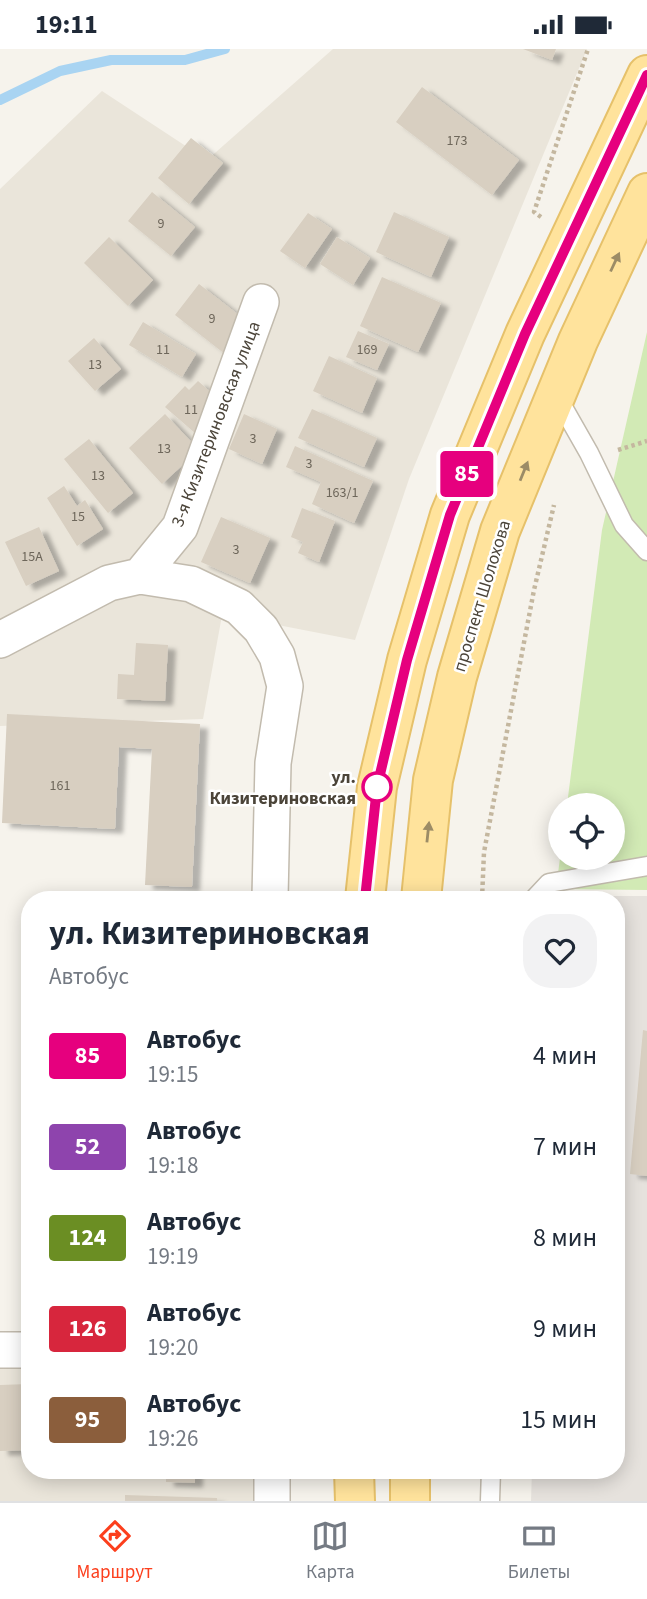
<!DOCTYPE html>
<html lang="ru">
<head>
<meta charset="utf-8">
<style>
	body { margin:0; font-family:"Source Sans 3",sans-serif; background:#f2f2f3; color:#1f2937; height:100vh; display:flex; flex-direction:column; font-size:26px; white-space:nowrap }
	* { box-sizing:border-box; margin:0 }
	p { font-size:23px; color:#747a83 }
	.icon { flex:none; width:38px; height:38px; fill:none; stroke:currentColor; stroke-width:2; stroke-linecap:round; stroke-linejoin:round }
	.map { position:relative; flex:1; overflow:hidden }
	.sheet { position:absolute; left:21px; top:842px; width:604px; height:588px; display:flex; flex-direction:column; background:#fff; border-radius:28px; box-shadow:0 4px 18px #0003 }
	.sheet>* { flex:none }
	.badge { padding:0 14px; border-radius:5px; font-size:24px; line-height:46px }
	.buttons { position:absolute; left:548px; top:744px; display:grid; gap:14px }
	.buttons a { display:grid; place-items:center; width:77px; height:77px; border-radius:50%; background:#fff; box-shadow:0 4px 18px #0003; font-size:35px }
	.map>.badge { position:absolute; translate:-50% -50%; box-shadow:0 0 0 4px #fff }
	.round { display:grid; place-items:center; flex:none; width:74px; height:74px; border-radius:28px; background:#f2f2f3 }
	.head { display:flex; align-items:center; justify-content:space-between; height:119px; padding:0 28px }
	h1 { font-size:33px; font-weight:700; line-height:52px }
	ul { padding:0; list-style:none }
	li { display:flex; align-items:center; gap:21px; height:91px; padding:0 28px }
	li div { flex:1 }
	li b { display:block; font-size:26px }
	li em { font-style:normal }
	li .badge { min-width:77px; font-weight:700; text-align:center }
	.status { display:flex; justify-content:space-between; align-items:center; height:49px; padding:0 35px; background:#fff; direction:ltr }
	.status svg { height:19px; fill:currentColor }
	.tabs { display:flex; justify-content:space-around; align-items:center; height:98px; border-top:2px solid #e0e1e3; background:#fff; font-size:19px; color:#747a83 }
	.tabs a { display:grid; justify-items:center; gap:4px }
	.tabs .active { color:#fc3f1d }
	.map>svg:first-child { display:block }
	.residential { fill:#eae5da }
	.industrial { fill:#e6e2dd }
	.green { fill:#d2eab5 }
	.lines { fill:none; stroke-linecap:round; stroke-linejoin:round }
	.stream { stroke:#a9d4f2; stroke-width:10 }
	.building { fill:#d8cfc1; filter:url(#shadow) }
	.lane-casing { stroke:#c2bbae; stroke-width:21 }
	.street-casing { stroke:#c2bbae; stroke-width:38 }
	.primary-casing { stroke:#e6c16a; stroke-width:42 }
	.path { stroke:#c4b79f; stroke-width:4.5; stroke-dasharray:3.5 3.5; stroke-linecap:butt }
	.lane { stroke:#fff; stroke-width:18 }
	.street { stroke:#fff; stroke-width:35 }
	.primary { stroke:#ffe39c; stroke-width:38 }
	.oneway { fill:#9c8c66 }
	.line-casing { stroke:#fff; stroke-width:16 }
	.line { stroke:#e6007e; stroke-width:10 }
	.stop-dot { fill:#fff; stroke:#e6007e; stroke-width:3.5 }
	.labels { text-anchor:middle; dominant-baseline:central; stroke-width:5; stroke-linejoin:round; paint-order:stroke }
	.number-label { font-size:14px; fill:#6e675b }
	.street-label { font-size:18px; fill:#4b4439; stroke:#fff }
	.stop-label { font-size:18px; font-weight:bold; fill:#4b4439; stroke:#fff; text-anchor:end }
</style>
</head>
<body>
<div class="status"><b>19:11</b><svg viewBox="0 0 49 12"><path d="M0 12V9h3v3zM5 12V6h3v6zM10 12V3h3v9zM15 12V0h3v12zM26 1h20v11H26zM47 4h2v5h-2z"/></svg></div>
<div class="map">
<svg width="647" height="1452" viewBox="0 0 647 1452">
	<defs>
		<filter id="shadow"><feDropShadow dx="8" dy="4.5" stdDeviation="2" flood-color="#0004"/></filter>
	</defs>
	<rect width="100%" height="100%" fill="#f6f3ec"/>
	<path class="residential" d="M333,0H587L409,430L355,591L283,577L223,561L203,670L0,677V140L102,42L207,111Z
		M30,1295V1421H286V1452H0V1296Z"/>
	<path class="industrial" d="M554,847H647V1452H531L532,1421H616V850H554Z"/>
	<path class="green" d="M647,283V841L556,840L560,809L612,808V756H567L602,481Z"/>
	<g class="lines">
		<path class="stream" d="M0,51L60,22L111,11H185L225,0"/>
	</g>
	<path class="building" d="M523,0H556L552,11Z
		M422,38L519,111L492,146L396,73Z
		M191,89L223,114L189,155L158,129Z
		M152,143L195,178L171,207L128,172Z
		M394,163L449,188L431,228L376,203Z
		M308,164L332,180L305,219L280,202Z
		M109,188L153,231L128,257L84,214Z
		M337,188L370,209L353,236L320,215Z
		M382,228L441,254L418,303L360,277Z
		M199,235L249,274L225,305L175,266Z
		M143,273L196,305L182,328L129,296Z
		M358,282L389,295L377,321L346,308Z
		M94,289L121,320L95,342L68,312Z
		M329,307L377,329L362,364L313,342Z
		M198,332L215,347L214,364L195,384L165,358L185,337L189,341Z
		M312,360L377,389L364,418L298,389Z
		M165,365L199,401L162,435L129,399Z
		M244,365L277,380L262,415L229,400Z
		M89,390L133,444L108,464L64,410Z
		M295,397L373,432L354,474L312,455L321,433L286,418Z
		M64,437L77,457L85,451L103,480L77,497L47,449Z
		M302,459L335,472L319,513L298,504L303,493L291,488Z
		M221,468L270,489L250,534L201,513Z
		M39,478L59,522L26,537L5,493Z
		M136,594L168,596L165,652L117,650L118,625L134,626Z
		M7,665L200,675L192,838L145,836L152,700L119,698L115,780L2,774Z
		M643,981L647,982V1127L630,1125Z
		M29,1335L30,1401L0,1402V1336Z
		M166,1421H195V1434L166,1433Z
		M125,1446L217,1449V1452H125Z"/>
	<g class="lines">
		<defs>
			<path id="lane" d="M556,346L589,404L624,476L647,502
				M534,850L549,834L647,817
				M490,1452L491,1421"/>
			<path id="street" d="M140,527L180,478L261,253
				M0,591L109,534L140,527L191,535L239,558L261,580L277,607L285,637L273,714L270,848L272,850
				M0,1301H30
				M272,1421V1452"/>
			<path id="primary" d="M365,850L377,738L407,611L450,466L525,285L647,26
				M421,850L433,731L457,628L500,482L578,292L647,144
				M354,1421L355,1452
				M410,1421V1452"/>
		</defs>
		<use href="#lane" class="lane-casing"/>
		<use href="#street" class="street-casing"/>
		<use href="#primary" class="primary-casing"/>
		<path class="path" d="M541,168L534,163L588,0
			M618,401L647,392
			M482,850L484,803L534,541L554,456"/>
		<use href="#lane" class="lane"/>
		<use href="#street" class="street"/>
		<use href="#primary" class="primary"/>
	</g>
	<defs><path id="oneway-solid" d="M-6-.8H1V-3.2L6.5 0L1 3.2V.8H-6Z" transform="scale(1.75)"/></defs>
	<g class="oneway">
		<use href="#oneway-solid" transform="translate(615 213) rotate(-65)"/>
		<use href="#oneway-solid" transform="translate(524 422) rotate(-68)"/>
		<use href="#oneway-solid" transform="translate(428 783) rotate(-84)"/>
	</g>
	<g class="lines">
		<defs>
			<path id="line" d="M365,850L377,738L407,611L450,466L525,285L647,26"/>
		</defs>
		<use href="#line" class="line-casing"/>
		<use href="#line" class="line"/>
	</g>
	<circle class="stop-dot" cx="377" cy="738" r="14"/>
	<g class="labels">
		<g class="number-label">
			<text x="457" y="92">173</text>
			<text x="161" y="175">9</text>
			<text x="212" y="270">9</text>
			<text x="163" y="301">11</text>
			<text x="367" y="301">169</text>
			<text x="95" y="316">13</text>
			<text x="191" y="361">11</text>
			<text x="253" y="390">3</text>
			<text x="164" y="400">13</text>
			<text x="309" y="415">3</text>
			<text x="98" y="427">13</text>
			<text x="342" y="444">163/1</text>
			<text x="78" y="468">15</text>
			<text x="236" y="501">3</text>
			<text x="32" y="508">15А</text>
			<text x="60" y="737">161</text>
		</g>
		<g class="street-label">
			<text transform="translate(216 375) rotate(-69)">3-я Кизитериновская улица</text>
			<text transform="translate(482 547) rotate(-73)">проспект Шолохова</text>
		</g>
		<g class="stop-label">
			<text x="356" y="728">ул.<tspan x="356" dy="21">Кизитериновская</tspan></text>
		</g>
	</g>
</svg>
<div class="buttons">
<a><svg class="icon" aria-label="locate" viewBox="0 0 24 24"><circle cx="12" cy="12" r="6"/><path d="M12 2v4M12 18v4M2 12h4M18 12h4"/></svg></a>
</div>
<b class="badge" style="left:467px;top:425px;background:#e6007e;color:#fff">85</b>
<section class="sheet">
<div class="head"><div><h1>ул. Кизитериновская</h1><p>Автобус</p></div><a class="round"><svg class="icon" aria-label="heart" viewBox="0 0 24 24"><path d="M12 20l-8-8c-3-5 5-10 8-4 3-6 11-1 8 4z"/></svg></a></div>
<ul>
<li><span class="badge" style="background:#e6007e;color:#fff">85</span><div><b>Автобус</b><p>19:15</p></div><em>4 мин</em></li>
<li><span class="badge" style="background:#8e44ad;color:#fff">52</span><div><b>Автобус</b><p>19:18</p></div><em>7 мин</em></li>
<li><span class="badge" style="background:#6b8e23;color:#fff">124</span><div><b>Автобус</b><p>19:19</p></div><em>8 мин</em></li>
<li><span class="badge" style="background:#d7263d;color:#fff">126</span><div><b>Автобус</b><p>19:20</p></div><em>9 мин</em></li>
<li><span class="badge" style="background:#8b5e3c;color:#fff">95</span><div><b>Автобус</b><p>19:26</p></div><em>15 мин</em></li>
</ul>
</section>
</div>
<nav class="tabs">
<a class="active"><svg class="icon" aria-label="directions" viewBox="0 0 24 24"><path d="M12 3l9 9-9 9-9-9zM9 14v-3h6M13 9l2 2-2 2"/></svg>Маршрут</a>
<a><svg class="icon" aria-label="map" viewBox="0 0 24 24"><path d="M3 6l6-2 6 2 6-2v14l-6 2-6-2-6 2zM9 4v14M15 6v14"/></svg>Карта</a>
<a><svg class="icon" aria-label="tickets" viewBox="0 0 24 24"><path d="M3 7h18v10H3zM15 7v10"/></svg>Билеты</a>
</nav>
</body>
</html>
